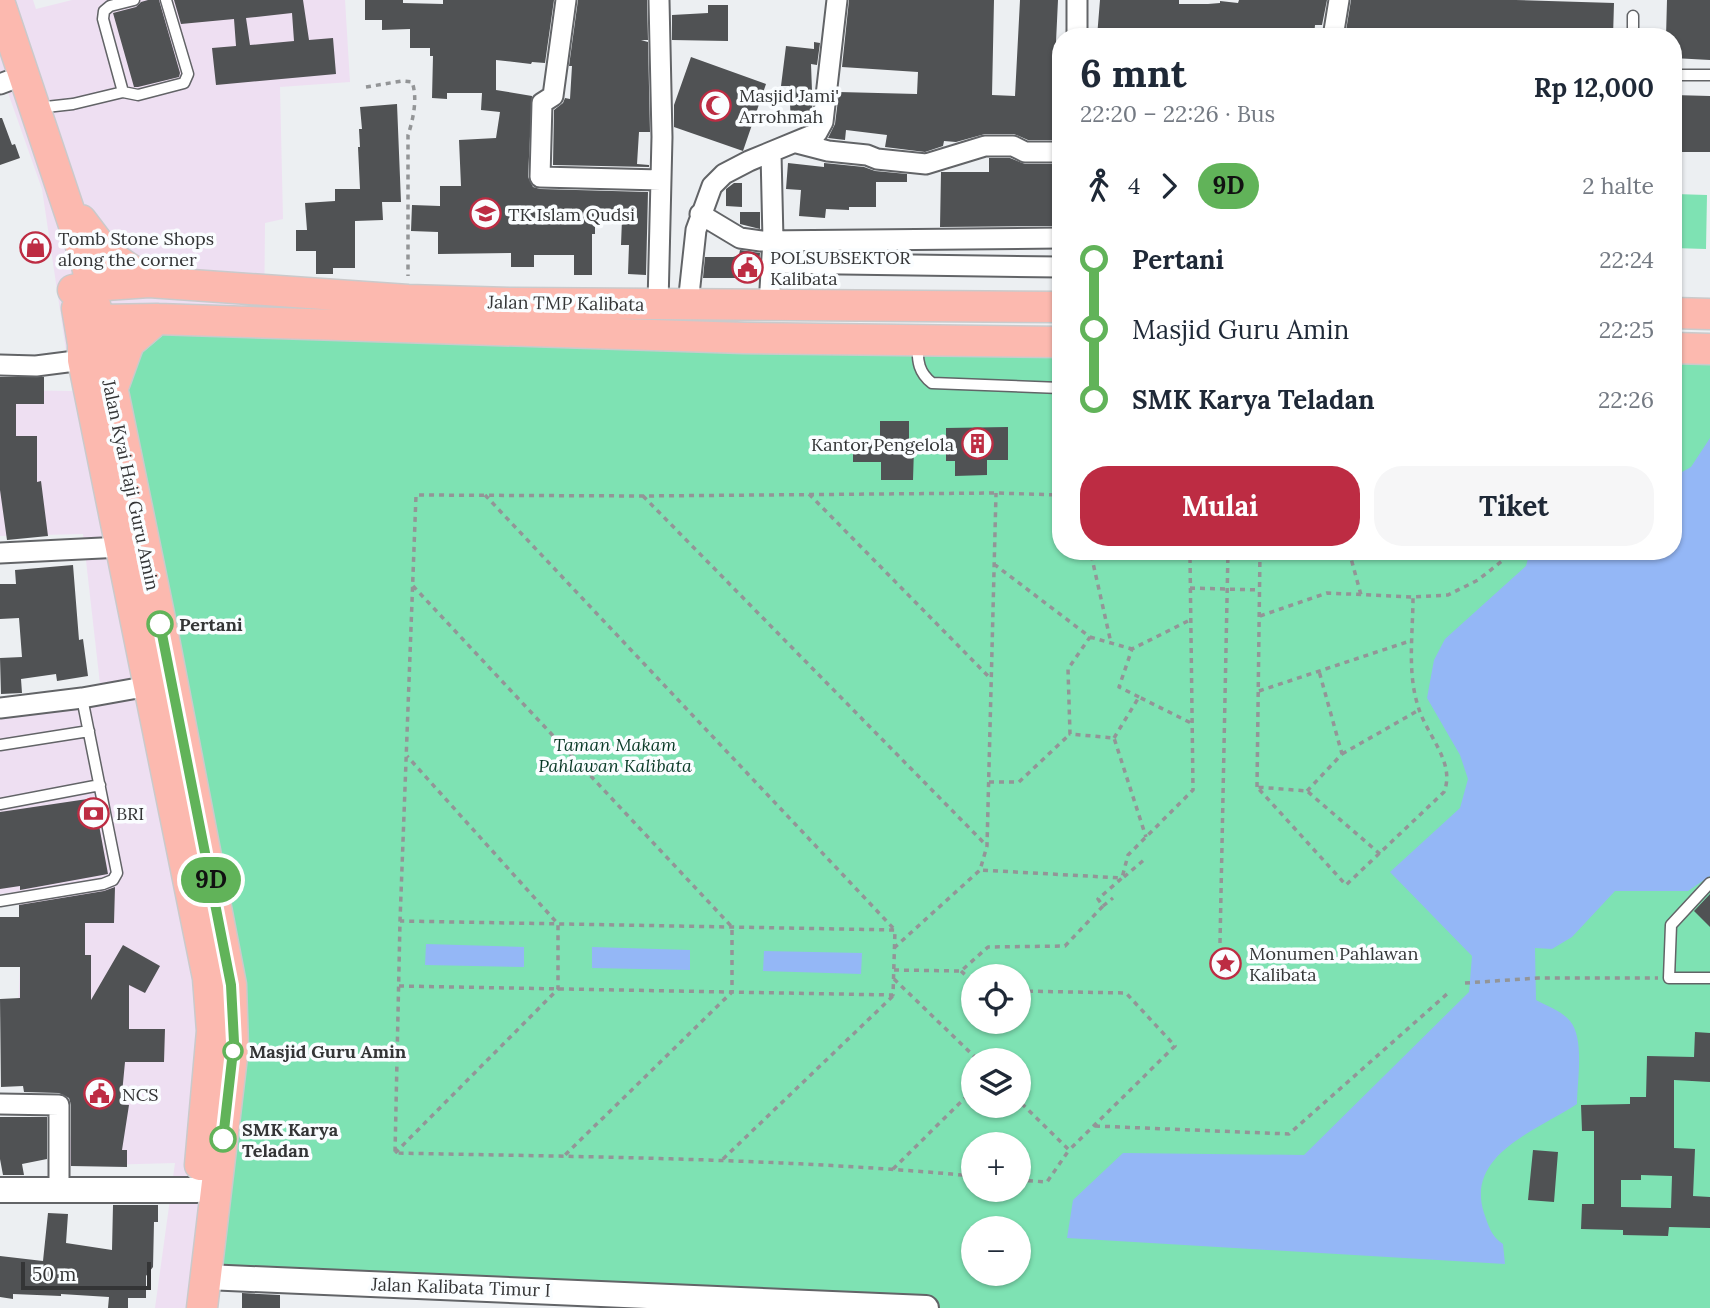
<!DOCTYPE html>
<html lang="id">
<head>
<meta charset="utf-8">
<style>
	body { margin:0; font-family:Lora,serif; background:#f6f6f7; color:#1f2937; height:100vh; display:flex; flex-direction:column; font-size:26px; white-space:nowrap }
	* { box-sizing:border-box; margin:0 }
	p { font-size:23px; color:#747a83 }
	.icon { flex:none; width:38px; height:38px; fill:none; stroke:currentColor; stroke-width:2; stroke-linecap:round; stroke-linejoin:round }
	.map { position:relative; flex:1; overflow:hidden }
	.sheet { position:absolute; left:1052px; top:28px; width:630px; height:532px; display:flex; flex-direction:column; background:#fff; border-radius:28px; box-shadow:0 2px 5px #0004 }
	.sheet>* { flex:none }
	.badge { padding:0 14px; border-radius:23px; font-size:24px; line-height:46px }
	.fabs { position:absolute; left:961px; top:964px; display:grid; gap:14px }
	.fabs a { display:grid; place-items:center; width:70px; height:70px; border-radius:50%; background:#fff; box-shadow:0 2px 5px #0004; font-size:35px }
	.scale { position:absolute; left:21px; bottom:18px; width:130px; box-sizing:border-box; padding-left:7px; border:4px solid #343536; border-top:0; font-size:19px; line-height:24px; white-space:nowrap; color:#343536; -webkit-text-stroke:5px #fafdff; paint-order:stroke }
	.map>.badge { position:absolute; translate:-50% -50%; box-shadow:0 0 0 4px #fff }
	.legs { display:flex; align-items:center; gap:10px; height:77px; padding:0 28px; font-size:23px }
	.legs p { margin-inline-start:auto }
	.head { display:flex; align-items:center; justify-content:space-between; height:119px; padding:0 28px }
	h1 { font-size:38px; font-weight:800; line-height:52px }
	.action { display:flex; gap:14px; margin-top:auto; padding:14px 28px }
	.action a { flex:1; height:80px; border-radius:28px; background:#bd2c43; color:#fff; font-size:28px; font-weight:800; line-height:80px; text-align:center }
	.action a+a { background:#f6f6f7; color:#1f2937 }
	ul { padding:0 28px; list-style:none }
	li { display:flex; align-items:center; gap:24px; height:70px; font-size:26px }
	li i { display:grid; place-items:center; width:10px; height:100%; margin:0 9px; background:currentColor }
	li i::after { content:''; width:18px; height:18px; margin:-9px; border:5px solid; border-radius:50%; background:#fff }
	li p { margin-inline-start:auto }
	li:first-child i { background:linear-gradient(#0000 50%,currentColor 0) }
	li:last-child i { background:linear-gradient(currentColor 50%,#0000 0) }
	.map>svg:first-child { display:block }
	.commercial { fill:#eedff2 }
	.green { fill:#7ee2b3; fill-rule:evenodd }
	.water { fill:#94b7f6 }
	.building { fill:#505254; fill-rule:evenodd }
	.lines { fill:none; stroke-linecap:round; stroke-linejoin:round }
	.service-casing { stroke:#626467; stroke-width:13 }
	.minor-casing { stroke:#626467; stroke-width:23 }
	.tertiary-casing { stroke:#626467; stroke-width:28 }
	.primary-casing { stroke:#cacacb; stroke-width:33 }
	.path { stroke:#939597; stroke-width:3.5; stroke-dasharray:5 5; stroke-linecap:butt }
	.service { stroke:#fff; stroke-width:10 }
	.minor { stroke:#fff; stroke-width:19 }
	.tertiary { stroke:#fff; stroke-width:24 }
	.primary { stroke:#fcb9af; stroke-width:30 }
	.line-1-casing { stroke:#fff; stroke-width:16 }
	.line-1 { stroke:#61b359; stroke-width:10 }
	.stop-1-dot { fill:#fff; stroke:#61b359; stroke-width:3.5 }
	.labels { text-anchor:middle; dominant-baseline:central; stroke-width:7; stroke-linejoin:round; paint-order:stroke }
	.poi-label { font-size:18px; fill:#343536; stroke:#fafdff; text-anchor:start }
	.street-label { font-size:18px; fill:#343536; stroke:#fafdff }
	.stop-label { font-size:18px; font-weight:bold; fill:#343536; stroke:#fafdff; text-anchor:start }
	.park-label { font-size:18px; font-style:italic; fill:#083926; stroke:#fafdff }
</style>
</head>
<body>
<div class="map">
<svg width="1710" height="1308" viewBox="0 0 1710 1308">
	<rect width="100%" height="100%" fill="#eceff2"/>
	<path class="commercial" d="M0,0H33L36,9L72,0H345L350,82L280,87L283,219L265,223L264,322L158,319L162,336L143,352L231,985L202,1308H155L175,1163L66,1166L83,1058L16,1056L22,922L16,892L0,894V708L101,693L83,534L0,536V390L72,391L42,189L0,70Z"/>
	<path class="green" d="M1675,194L1707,195L1706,249L1673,248Z
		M157,319L1060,342V551H1673V348H1710V1308H911L206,1277L233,1048L111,392L131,374L143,352L162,336ZM973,976H1018V1022H973ZM973,1060H1018V1106H973ZM973,1144H1018V1190H973ZM973,1228H1018V1274H973Z"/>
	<path class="water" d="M1710,438V876L1688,891H1615L1572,937L1552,949L1535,948L1536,1000C1547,1006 1562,1011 1570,1021C1585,1039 1577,1081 1577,1104C1538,1130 1465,1154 1484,1213C1489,1227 1491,1236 1503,1244L1505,1264L1067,1238L1073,1200L1123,1153L1304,1155L1469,992L1472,956L1390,872L1460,808L1468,779L1460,755L1427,698L1434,660L1445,639L1526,566L1530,551H1673V477L1691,467Z
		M426,944L524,947V967L425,965Z
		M592,947L690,950V970L592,968Z
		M764,951L862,953L861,974L763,971Z"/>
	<path class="building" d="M148,0H159L180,73L179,77L138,87H134L113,13L136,7L141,2Z
		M174,0H303L309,40L333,38L336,74L216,85L212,48L236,46L234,19L181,24ZM292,13L294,41L250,45L246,18Z
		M365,0H403V3L443,4V0H554L545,63L532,62L531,64L496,60V90L532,96L528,177L533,187L540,189L648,192L646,275L628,274L629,245H621L622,219H595V234H592V275H574V255H534V267H511V253L438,254V232L411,231L412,205L440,206V186H461L459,140L496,138L500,112L481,110L482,93H447V99L432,98L433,56H430V48H410V29L382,30V20H365Z
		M578,0H647L648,40H641L648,42L650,132H639L637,164L649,165V167L553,165L554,110L563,103L565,98L570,99L572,66H569Z
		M849,0H994L992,95L1015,96L1020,0H1058L1056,42L1060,43V140H1028L1014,134H985L956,142L944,141L943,146L925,152L885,147L887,135L846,130L845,140L828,138L835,124L839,92L917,94L918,72L842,67Z
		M1100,0H1179V4H1208L1220,3V1L1238,3L1239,0H1327L1322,25H1315L1314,37L1233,34V37H1097Z
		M1351,0H1515L1614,3L1613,37H1345Z
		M1667,0H1710V60L1673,58V37H1666Z
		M708,5H728V41L672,40V15L708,13Z
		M814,42L820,43L817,65L811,64L812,91H814L811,118L809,122H791L789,86H781L786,46L814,49Z
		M691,57L766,84L743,151L674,127V105Z
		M1673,95L1710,96V152H1673Z
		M397,104L401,202H382L383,220L355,221V268H333V274H316V251H296V230H307L305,203L335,201V189H360L358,147H360L359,129H362L360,107Z
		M0,118H2L12,145L15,144L20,158L0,165Z
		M989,158H1010L1025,164H1060V226L940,227L941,172H989Z
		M788,163L824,167V163L864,167L875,171L907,174V182H876V207H849V210L826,209L825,218L799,216L801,190L786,189Z
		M734,183H742V207L726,206V189Z
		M740,212H760V229L740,224Z
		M740,250L760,253L758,278H703L705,257H733L739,255Z
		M0,377H44V404H16V436H37V482L41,481L48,536L7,540L0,490Z
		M880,421H909V448H914L913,480H881V462H853V441H880Z
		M1008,427V460H987V475L955,476V461H946V428Z
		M73,565L79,640L83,639L88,676L57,681L56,674L21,679L22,693L1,694L0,658L22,657L19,618L0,619V584H16L15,570Z
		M94,798L108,874L20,890V886L0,889V812Z
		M115,887L114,923H85V955H91V1000L123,945L160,966L145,993L129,985V1029H165L164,1062H125L121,1104L129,1105L122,1150H127V1167L71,1166V1105L69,1098L59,1093L24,1092L23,1086L1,1087L0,999L20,998V967H0V917H19V905L104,891Z
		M1710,894V927L1694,911Z
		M1695,1032L1710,1033V1082L1674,1080V1148L1695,1149L1693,1196L1710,1197V1228L1669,1227L1668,1236L1623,1235V1230L1581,1229L1582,1204H1594V1131H1582L1581,1105L1630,1104V1097H1646L1647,1056L1694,1057ZM1641,1175L1672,1176L1671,1208L1621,1207V1180H1641Z
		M0,1117H47V1159L22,1164L24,1175H3L0,1159Z
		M1533,1150L1558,1152L1554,1202L1528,1200Z
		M113,1205H158V1222H154L153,1267L146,1276V1298H128V1308H108L109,1297L61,1294V1296L13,1294V1299L0,1297V1256L43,1261L48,1213L68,1214L66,1243L112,1250Z
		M242,1293L280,1295V1308H242Z"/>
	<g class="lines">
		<defs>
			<path id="service" d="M1633,37V16
				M1673,75H1710
				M123,92L103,19L104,11L110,6L134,0
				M37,108L73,104L123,92L138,95L184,83L188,74L166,0
				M918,346C917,361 919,373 932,383L1060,388
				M0,745L89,731
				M0,804L100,785
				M1710,883L1671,925L1669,978H1710
				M0,901L103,884L113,880L117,873L82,698"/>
			<path id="minor" d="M566,0L553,96L542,103L540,177L661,180
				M1077,37V0
				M1333,37L1339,0
				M0,84L8,81
				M797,143L828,151L867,155L877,159L926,164L985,146H1013L1025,152H1060
				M700,214L740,238L761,241L1060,238
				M772,263L1060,267
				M658,304L662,137L659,0
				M688,304L696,230L712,186L724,174L749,161L817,133L823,122L837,0
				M769,305L773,240L771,153
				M0,365L36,366L83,360
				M0,553L122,547
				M0,708L82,698L149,686
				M0,1104L59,1105V1190"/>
			<path id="tertiary" d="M0,1190H197
				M206,1277L926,1308"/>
			<path id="primary" d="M0,4L86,261L161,624L231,985L233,1048L202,1308
				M81,220L106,253L149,282
				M73,290L91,286L149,282L408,300L512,303L1060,307
				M77,308L83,344V360L208,978L212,1031L200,1165
				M1673,313L1710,314
				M80,323L99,320L157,319L744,338L1060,342
				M1673,348L1710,349
				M112,390L129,343L157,319"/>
		</defs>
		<use href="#service" class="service-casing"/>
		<use href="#minor" class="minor-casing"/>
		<use href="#tertiary" class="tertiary-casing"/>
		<use href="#primary" class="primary-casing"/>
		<path class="path" d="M366,87L402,81L412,82C418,98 413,120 408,135V276
			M809,494L991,679
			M485,495L894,929
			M643,496L987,846
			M1083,551L1091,554L1111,643
			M1349,551L1361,595
			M1091,554L1190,557L1193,790L1128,855L1122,878
			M994,564L1090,637L1068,669L1070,734L1114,738L1146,837
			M413,586L732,927V992L563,1157
			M1190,588L1260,590
			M1260,616L1327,593L1413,597L1448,595L1478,580L1502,561L1508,551
			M1090,637L1132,649
			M1259,691L1413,640
			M1139,697L1119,687L1132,649L1190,620
			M1114,738L1139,697L1191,723
			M1342,754L1419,710
			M989,782H1019L1070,734
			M1257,787L1260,551
			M1307,791L1342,754L1319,671
			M1380,854L1307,791L1257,787L1346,885L1444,792C1456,762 1426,735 1418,706C1407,672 1413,633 1413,597
			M1124,877L1145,859
			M1103,906L1113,898
			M1220,943L1228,551
			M894,948L980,870L987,846L996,493
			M894,970L961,971L988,947L1065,946L1103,906L1098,899L1122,878L980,870
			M961,971L973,982
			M894,979L978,1060
			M1465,983L1538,978H1658
			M399,986L893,995L895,930L400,921
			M1018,991L1126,993L1175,1046L1069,1150L1018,1100
			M1095,1126L1289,1134L1447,994
			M395,1153L558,989V924L407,756
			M723,1159L893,996
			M893,1169L973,1090
			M973,1176C781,1158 588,1157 395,1153L400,921L416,495L643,496L996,493L1060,495V543
			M1018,1180L1047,1182L1069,1150"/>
		<use href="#service" class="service"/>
		<use href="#minor" class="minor"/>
		<use href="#tertiary" class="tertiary"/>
		<use href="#primary" class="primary"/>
	</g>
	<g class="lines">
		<defs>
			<path id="line-1" d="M160,624L231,985L234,1042L223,1139"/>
		</defs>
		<use href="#line-1" class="line-1-casing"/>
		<use href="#line-1" class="line-1"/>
	</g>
	<defs>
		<symbol id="mosque-ring" viewBox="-11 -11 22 22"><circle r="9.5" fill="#fafdff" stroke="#bd2c43" stroke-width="1.5"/><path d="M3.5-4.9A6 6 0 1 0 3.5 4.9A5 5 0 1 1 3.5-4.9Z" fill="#bd2c43"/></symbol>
		<symbol id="school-ring" viewBox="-11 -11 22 22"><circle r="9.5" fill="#fafdff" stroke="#bd2c43" stroke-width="1.5"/><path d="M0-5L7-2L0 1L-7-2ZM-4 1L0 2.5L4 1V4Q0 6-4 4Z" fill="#bd2c43"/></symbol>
		<symbol id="shop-ring" viewBox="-11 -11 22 22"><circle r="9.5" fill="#fafdff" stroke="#bd2c43" stroke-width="1.5"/><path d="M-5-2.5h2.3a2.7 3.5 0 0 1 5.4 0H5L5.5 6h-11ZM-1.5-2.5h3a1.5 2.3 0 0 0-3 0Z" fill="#bd2c43"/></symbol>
		<symbol id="civic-ring" viewBox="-11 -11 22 22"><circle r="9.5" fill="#fafdff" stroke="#bd2c43" stroke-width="1.5"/><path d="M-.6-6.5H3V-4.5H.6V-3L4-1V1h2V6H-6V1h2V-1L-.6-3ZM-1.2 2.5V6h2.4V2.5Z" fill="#bd2c43"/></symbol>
		<symbol id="building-ring" viewBox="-11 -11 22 22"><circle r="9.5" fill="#fafdff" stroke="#bd2c43" stroke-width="1.5"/><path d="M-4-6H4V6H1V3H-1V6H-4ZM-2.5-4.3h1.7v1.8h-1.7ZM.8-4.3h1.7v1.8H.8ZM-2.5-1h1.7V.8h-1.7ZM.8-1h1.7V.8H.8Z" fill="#bd2c43"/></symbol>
		<symbol id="bank-ring" viewBox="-11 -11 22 22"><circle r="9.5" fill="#fafdff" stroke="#bd2c43" stroke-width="1.5"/><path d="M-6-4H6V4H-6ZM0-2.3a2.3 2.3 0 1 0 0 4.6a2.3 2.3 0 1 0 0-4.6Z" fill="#bd2c43"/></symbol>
		<symbol id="sight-ring" viewBox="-11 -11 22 22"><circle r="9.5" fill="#fafdff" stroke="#bd2c43" stroke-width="1.5"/><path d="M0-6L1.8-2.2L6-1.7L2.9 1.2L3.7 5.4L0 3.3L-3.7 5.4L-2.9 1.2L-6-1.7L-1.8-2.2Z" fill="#bd2c43"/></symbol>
	</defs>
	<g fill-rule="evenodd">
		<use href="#mosque-ring" x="698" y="88" width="35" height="35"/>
		<use href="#school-ring" x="468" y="196" width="35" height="35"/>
		<use href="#shop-ring" x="18" y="230" width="35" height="35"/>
		<use href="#civic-ring" x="730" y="250" width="35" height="35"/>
		<use href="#building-ring" x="960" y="426" width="35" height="35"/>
		<use href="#bank-ring" x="76" y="796" width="35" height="35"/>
		<use href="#sight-ring" x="1208" y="946" width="35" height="35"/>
		<use href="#civic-ring" x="82" y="1076" width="35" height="35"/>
	</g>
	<g class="stop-1-dot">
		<circle cx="160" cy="624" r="12"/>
		<circle cx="233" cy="1051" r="9"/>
		<circle cx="223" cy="1139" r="12"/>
	</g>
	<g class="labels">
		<g class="poi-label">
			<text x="739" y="95">Masjid Jami'<tspan x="739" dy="21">Arrohmah</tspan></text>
			<text x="508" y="214">TK Islam Qudsi</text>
			<text x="58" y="238">Tomb Stone Shops<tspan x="58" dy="21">along the corner</tspan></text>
			<text x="770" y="257">POLSUBSEKTOR<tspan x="770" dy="21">Kalibata</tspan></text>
			<text x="954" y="444" text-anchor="end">Kantor Pengelola</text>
			<text x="116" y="813">BRI</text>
			<text x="1249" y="953">Monumen Pahlawan<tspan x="1249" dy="21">Kalibata</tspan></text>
			<text x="122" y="1094">NCS</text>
		</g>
		<g class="street-label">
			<text transform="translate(566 303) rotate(1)">Jalan TMP Kalibata</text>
			<text transform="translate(131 485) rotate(78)">Jalan Kyai Haji Guru Amin</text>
			<text transform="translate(461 1287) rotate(2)">Jalan Kalibata Timur I</text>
		</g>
		<g class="stop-label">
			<text x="179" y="624">Pertani</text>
			<text x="249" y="1051">Masjid Guru Amin</text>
			<text x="242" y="1129">SMK Karya<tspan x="242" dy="21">Teladan</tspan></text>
		</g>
		<g class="park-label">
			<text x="615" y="744">Taman Makam<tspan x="615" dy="21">Pahlawan Kalibata</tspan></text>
		</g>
	</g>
</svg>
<div class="fabs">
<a><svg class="icon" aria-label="locate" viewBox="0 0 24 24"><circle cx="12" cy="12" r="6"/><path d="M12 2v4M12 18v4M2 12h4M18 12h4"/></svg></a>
<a><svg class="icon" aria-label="layers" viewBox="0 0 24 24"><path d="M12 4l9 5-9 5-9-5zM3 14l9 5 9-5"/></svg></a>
<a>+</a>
<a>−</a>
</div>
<div class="scale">50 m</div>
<b class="badge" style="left:211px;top:880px;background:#61b359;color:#111">9D</b>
<section class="sheet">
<div class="head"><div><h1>6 mnt</h1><p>22:20 – 22:26 · Bus</p></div><b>Rp 12,000</b></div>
<div class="legs"><svg class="icon" aria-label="walk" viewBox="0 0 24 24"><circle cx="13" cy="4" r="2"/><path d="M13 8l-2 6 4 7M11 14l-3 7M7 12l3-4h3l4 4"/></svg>4<svg class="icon" aria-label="forward" viewBox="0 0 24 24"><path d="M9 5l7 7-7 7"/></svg><b class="badge" style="background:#61b359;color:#111">9D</b><p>2 halte</p></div>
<ul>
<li><i style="color:#61b359"></i><b>Pertani</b><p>22:24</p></li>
<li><i style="color:#61b359"></i><span>Masjid Guru Amin</span><p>22:25</p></li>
<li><i style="color:#61b359"></i><b>SMK Karya Teladan</b><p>22:26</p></li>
</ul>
<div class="action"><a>Mulai</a><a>Tiket</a></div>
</section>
</div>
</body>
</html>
